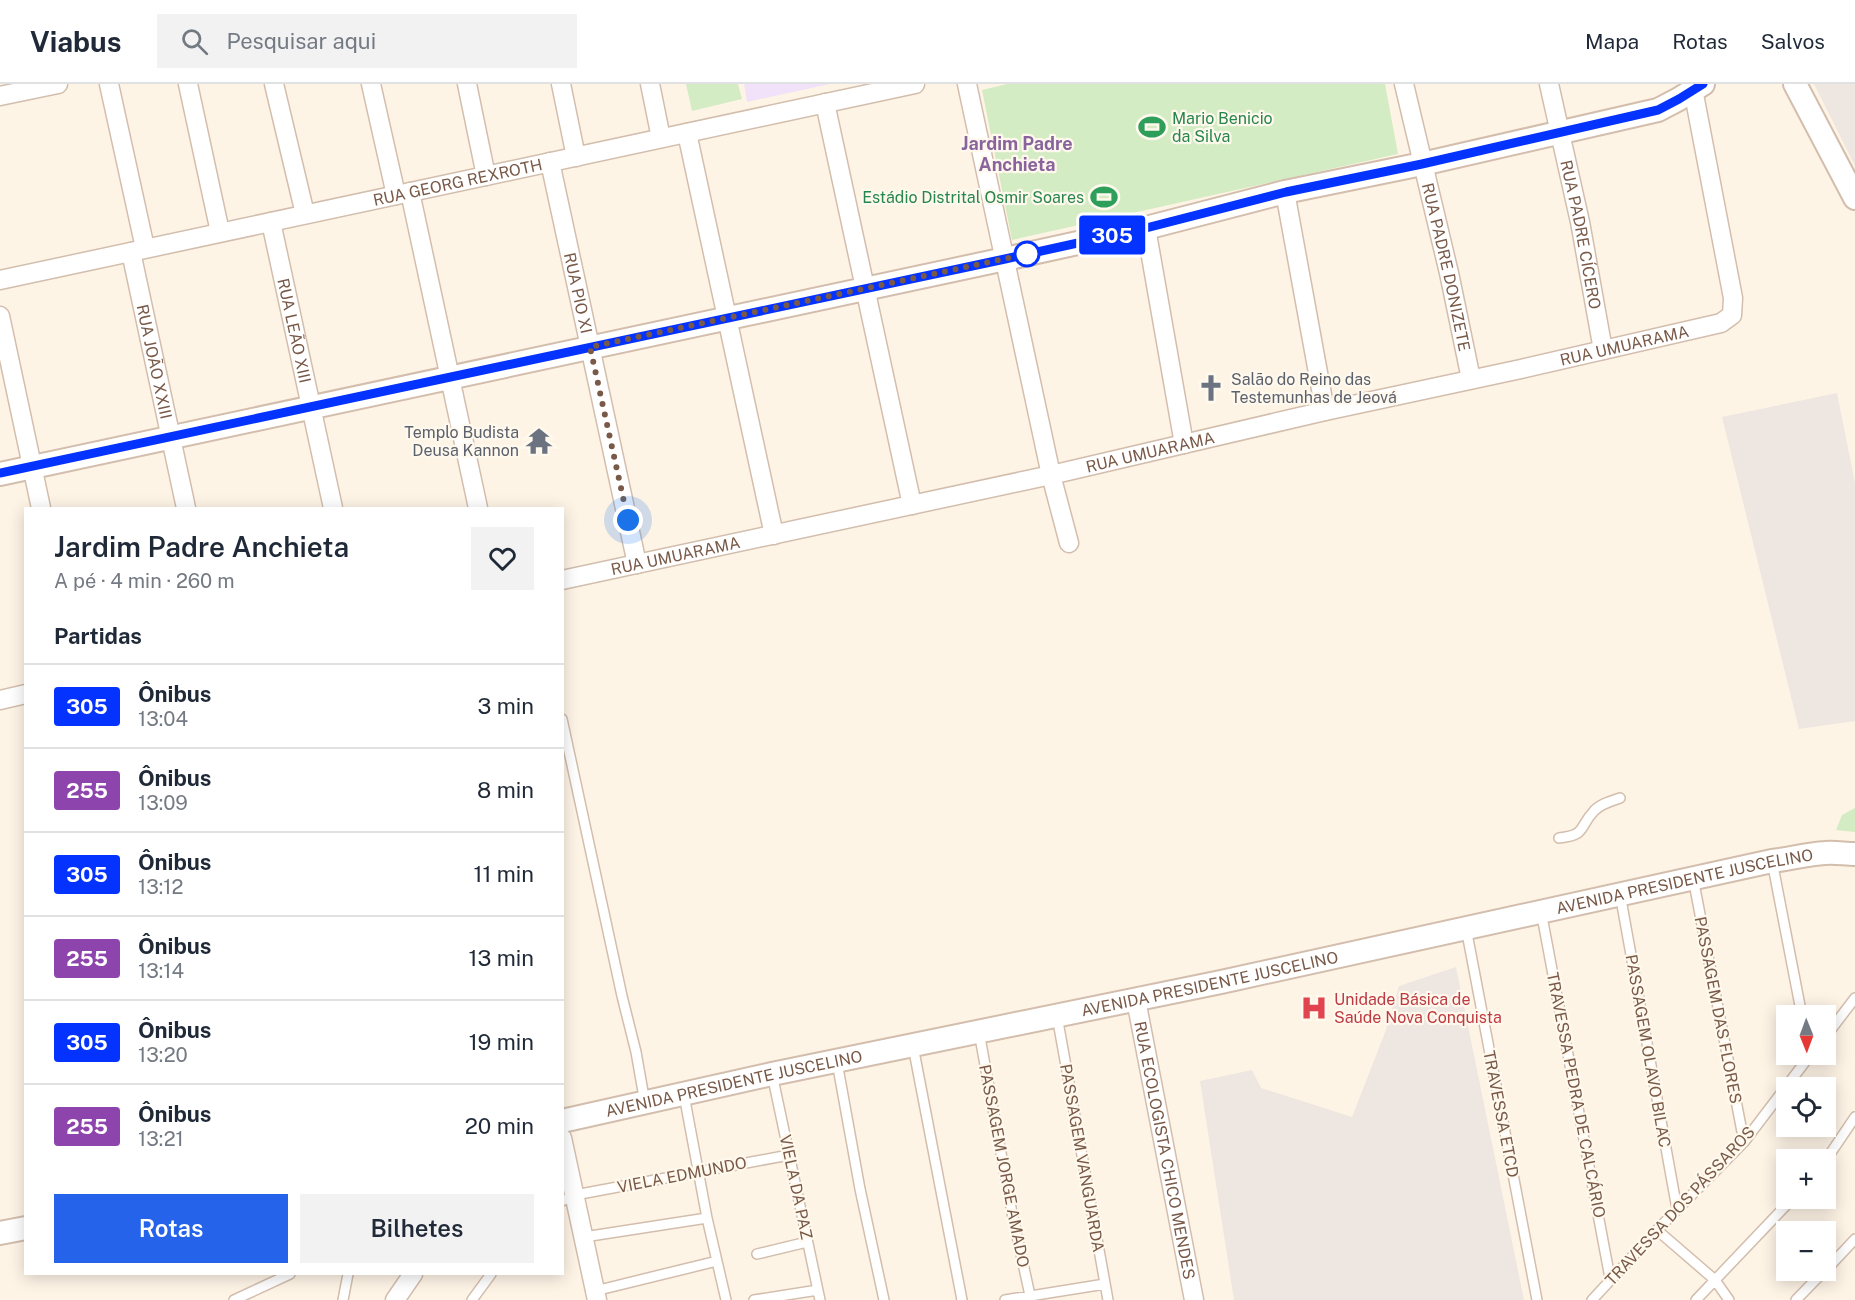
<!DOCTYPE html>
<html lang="pt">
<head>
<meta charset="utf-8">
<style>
	body { margin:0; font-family:"Public Sans",sans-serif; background:#f2f2f3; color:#1f2937; height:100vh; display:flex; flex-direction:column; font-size:22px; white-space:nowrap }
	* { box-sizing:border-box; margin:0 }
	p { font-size:20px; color:#747a83 }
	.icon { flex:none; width:33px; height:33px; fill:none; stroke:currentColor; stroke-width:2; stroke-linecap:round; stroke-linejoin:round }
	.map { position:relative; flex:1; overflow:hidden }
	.details { position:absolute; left:24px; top:423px; width:540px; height:768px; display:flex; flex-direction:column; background:#fff; border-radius:0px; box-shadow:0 3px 15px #0003 }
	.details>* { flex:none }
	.badge { padding:0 12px; border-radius:4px; font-size:21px; line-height:39px }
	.needle { width:39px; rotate:179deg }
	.controls { position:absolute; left:1776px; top:921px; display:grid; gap:12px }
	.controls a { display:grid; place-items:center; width:60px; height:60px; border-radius:0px; background:#fff; box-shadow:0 3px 15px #0003; font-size:30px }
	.you { position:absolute; width:30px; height:30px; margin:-15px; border:4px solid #fff; border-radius:50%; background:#1a73e8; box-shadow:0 0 0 9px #1a73e833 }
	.map>.badge { position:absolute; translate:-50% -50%; box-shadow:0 0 0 3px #fff }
	h2 { padding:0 30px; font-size:22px; line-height:54px }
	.round { display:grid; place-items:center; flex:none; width:63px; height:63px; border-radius:0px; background:#f2f2f3 }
	.head { display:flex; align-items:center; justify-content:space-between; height:102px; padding:0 30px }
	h1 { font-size:28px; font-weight:600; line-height:45px }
	.cta { display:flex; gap:12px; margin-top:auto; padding:12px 30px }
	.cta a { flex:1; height:69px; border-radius:0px; background:#2563eb; color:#fff; font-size:24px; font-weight:600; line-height:69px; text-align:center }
	.cta a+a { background:#f2f2f3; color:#1f2937 }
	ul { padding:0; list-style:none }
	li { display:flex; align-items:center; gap:18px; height:84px; padding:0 30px; border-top:2px solid #e0e1e3 }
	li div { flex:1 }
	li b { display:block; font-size:22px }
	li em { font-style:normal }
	li .badge { min-width:66px; font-weight:700; text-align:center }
	header { display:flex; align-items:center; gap:36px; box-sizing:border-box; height:84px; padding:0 30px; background:#fff; border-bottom:2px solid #e0e1e3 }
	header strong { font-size:28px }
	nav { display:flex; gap:33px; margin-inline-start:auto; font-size:21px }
	.search { width:420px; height:54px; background:#f2f2f3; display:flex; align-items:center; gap:15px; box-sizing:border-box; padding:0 21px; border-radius:0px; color:#747a83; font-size:22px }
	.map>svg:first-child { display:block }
	.industrial { fill:#eee6e0 }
	.education { fill:#f1e2fa }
	.green { fill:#d4ecc3 }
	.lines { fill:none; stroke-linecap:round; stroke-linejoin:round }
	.service-casing { stroke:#d3bead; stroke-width:12 }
	.minor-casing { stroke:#d3bead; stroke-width:21 }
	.tertiary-casing { stroke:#d3bead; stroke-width:26 }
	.service { stroke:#fff; stroke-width:9 }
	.minor { stroke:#fff; stroke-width:18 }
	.tertiary { stroke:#fff; stroke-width:22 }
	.line-casing { stroke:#fff; stroke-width:14 }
	.line { stroke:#0432ff; stroke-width:9 }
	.walk { stroke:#795a49; stroke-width:6; stroke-dasharray:0 10.8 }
	.stop-dot { fill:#fff; stroke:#0432ff; stroke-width:3 }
	.labels { text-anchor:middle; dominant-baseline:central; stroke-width:4.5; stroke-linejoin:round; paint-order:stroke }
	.leisure-label { font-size:16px; fill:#27864d; stroke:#fff8ed; text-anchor:start }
	.street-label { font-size:16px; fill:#795a49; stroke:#fff8ed }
	.worship-label { font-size:16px; fill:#5b616d; stroke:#fff8ed; text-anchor:start }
	.health-label { font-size:16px; fill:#be3a42; stroke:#fff8ed; text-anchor:start }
	.neighbourhood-label { font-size:18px; font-weight:bold; fill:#89649c; stroke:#fff8ed }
</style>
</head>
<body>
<header>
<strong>Viabus</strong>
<div class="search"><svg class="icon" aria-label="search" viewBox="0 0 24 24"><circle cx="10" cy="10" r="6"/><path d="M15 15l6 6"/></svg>Pesquisar aqui</div>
<nav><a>Mapa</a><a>Rotas</a><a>Salvos</a></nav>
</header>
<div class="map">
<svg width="1855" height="1216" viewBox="0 0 1855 1216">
	<rect width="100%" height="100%" fill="#fef4e6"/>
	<path class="industrial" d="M1814,0H1855V82Z
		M1837,309L1855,399V637L1799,645L1722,333Z
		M1456,883L1524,1216H1234L1200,997L1252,986L1261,1004L1352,1033L1386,946L1399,902Z"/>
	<path class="education" d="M744,0H830L747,18Z"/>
	<path class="green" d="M686,0H738L742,15L692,27Z
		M1007,0H1385L1398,70L1012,156L982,6Z
		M1855,724V748L1836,746L1842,731Z"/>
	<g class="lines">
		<defs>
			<path id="service" d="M562,635L622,912L636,968L645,1019
				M1559,754C1587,751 1578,744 1594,727C1600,720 1611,717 1620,714
				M1772,777L1802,932
				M1693,794L1744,1058
				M1620,810L1677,1125
				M1541,827L1610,1194
				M1466,844L1537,1216
				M1057,932L1108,1216
				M979,948L1012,1129L1031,1216
				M1826,952L1855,914
				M913,962L962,1216
				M837,978L860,1105L884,1216
				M772,990L820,1216
				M684,1011L707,1134L726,1216
				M1826,1076L1855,1033
				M562,1117L575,1111L789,1071
				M1657,1146L1715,1196L1729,1216
				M584,1153L707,1134
				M757,1170L807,1158
				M1826,1186L1855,1155
				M595,1207L717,1177
				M234,1216L290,1190
				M343,1216L348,1190
				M472,1216L491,1190
				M754,1216L818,1206
				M1005,1216L1105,1200
				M1592,1216L1657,1146L1744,1058L1811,970
				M1696,1216L1793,1114
				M1796,1216L1825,1186"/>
			<g id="minor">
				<path d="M109,0L145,164"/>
				<path d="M188,0L220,148"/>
				<path d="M274,0L305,130"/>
				<path d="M371,0L396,111"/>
				<path d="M467,0L486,92"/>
				<path d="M561,0L576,73"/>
				<path d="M650,0L661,54"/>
				<path d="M967,0L1051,391L1069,459"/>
				<path id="s1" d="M1404,0L1449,189L1471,295"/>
				<path id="s2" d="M1549,0L1580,138L1603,266"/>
				<path d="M0,12L58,0"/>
				<path d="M825,19L912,421"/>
				<path d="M687,49L774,451"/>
				<path id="s3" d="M550,78L637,480"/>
				<path d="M410,108L478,424"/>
				<path d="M1285,108L1325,327"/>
				<path id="s4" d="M271,138L333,424"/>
				<path d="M1146,144L1184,360"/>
				<path id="s5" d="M131,168L186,424"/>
				<path id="s6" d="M0,196L915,0"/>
				<path d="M0,232L41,424"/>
				<path id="s7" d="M562,496L1051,391L1325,327L1521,285L1721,239L1732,231L1733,214L1692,0"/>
				<path d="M0,616L26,610"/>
				<path id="s8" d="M1136,916L1194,1216"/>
				<path d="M562,1054L597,1216"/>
				<path d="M395,1216L413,1190"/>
			</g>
			<g id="tertiary">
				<path d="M1795,0L1855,114"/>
				<path d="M0,390L1005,175L1146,144L1285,108L1422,80L1658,26L1679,15L1703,0"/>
				<path id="s9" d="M562,1037L772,990L1221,898L1772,777C1790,775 1807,770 1825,769C1835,768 1845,770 1855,770"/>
				<path d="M0,1149L26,1144"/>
			</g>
		</defs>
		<use href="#service" class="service-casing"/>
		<use href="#minor" class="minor-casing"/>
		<use href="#tertiary" class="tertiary-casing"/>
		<use href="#service" class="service"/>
		<use href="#minor" class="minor"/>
		<use href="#tertiary" class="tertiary"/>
	</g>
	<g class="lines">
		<defs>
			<path id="line" d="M0,389L1005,175L1146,144L1286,108L1422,80L1658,26L1679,15L1703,0"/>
		</defs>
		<use href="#line" class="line-casing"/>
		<use href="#line" class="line"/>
		<path class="walk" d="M628,436L590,263L1027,170"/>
	</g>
	<defs>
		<symbol id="stadium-bare" viewBox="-9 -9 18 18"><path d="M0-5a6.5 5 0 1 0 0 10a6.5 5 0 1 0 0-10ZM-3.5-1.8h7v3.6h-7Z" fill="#2e9e5b" stroke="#fff8ed" stroke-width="2.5" paint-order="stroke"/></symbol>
		<symbol id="church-bare" viewBox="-9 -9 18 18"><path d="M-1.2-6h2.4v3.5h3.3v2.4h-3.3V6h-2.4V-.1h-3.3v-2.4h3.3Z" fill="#6b7280" stroke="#fff8ed" stroke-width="2.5" paint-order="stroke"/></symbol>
		<symbol id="temple-bare" viewBox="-9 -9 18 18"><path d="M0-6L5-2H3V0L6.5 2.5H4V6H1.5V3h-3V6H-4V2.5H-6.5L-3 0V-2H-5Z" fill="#6b7280" stroke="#fff8ed" stroke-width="2.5" paint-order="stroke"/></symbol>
		<symbol id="hospital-bare" viewBox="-9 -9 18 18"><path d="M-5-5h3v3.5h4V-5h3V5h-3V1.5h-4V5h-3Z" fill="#e0444e" stroke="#fff8ed" stroke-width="2.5" paint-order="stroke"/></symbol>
	</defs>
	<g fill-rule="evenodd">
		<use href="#stadium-bare" x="1133" y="24" width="38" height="38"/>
		<use href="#stadium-bare" x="1085" y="94" width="38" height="38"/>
		<use href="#church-bare" x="1192" y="285" width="38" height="38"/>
		<use href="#temple-bare" x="520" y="338" width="38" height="38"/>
		<use href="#hospital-bare" x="1295" y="905" width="38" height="38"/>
	</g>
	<circle class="stop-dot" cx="1027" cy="170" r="12"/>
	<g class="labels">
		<g class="leisure-label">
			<text x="1172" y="34">Mario Benicio<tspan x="1172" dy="18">da Silva</tspan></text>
			<text x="1084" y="113" text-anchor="end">Estádio Distrital Osmir Soares</text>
		</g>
		<g class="street-label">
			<text stroke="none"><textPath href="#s6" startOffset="468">RUA GEORG REXROTH</textPath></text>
			<text stroke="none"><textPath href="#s2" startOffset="154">RUA PADRE CÍCERO</textPath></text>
			<text stroke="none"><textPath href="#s1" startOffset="188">RUA PADRE DONIZETE</textPath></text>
			<text stroke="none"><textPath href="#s3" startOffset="134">RUA PIO XI</textPath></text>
			<text stroke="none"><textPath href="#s4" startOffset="111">RUA LEÃO XIII</textPath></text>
			<text stroke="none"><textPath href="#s7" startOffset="1088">RUA UMUARAMA</textPath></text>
			<text stroke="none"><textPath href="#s5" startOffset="112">RUA JOÃO XXIII</textPath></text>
			<text stroke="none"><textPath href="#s7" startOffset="602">RUA UMUARAMA</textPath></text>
			<text stroke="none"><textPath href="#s7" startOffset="116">RUA UMUARAMA</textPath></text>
			<text stroke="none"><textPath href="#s9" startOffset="1148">AVENIDA PRESIDENTE JUSCELINO</textPath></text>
			<text stroke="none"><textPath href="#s9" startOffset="662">AVENIDA PRESIDENTE JUSCELINO</textPath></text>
			<text transform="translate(1718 926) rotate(79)">PASSAGEM DAS FLORES</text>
			<text transform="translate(1648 967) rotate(80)">PASSAGEM OLAVO BILAC</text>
			<text stroke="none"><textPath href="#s9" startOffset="176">AVENIDA PRESIDENTE JUSCELINO</textPath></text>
			<text transform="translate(1576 1011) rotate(79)">TRAVESSA PEDRA DE CALCÁRIO</text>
			<text transform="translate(1501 1030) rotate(79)">TRAVESSA ETCD</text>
			<text stroke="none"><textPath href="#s8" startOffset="153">RUA ECOLOGISTA CHICO MENDES</textPath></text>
			<text transform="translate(1082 1074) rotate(80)">PASSAGEM VANGUARDA</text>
			<text transform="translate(1004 1082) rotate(79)">PASSAGEM JORGE AMADO</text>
			<text transform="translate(682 1091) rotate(-11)">VIELA EDMUNDO</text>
			<text transform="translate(796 1103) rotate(78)">VIELA DA PAZ</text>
			<text transform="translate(1680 1122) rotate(-47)">TRAVESSA DOS PÁSSAROS</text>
		</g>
		<g class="worship-label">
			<text x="1231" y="295">Salão do Reino das<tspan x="1231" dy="18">Testemunhas de Jeová</tspan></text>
			<text x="519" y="348" text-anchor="end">Templo Budista<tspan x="519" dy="18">Deusa Kannon</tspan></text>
		</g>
		<g class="health-label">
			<text x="1334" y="915">Unidade Básica de<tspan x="1334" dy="18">Saúde Nova Conquista</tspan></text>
		</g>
		<g class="neighbourhood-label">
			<text x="1017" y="59">Jardim Padre<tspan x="1017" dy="21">Anchieta</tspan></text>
		</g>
	</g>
</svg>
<div class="controls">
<a><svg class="needle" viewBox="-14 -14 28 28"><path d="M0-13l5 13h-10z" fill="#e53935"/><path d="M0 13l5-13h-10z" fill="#747a83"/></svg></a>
<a><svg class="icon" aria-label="locate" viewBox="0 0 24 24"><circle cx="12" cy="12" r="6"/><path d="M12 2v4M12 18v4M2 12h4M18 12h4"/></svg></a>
<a>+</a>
<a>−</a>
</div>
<div class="you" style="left:628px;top:436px"></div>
<b class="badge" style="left:1112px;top:151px;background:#0432ff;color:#fff">305</b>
<section class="details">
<div class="head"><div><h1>Jardim Padre Anchieta</h1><p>A pé · 4 min · 260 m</p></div><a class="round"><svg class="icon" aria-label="heart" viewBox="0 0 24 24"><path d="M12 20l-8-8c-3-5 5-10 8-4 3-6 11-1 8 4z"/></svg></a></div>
<h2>Partidas</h2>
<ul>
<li><span class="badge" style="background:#0432ff;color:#fff">305</span><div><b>Ônibus</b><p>13:04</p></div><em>3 min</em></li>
<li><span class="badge" style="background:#8e44ad;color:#fff">255</span><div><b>Ônibus</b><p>13:09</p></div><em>8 min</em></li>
<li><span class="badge" style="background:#0432ff;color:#fff">305</span><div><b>Ônibus</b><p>13:12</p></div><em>11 min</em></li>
<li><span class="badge" style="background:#8e44ad;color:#fff">255</span><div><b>Ônibus</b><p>13:14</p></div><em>13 min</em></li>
<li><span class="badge" style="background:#0432ff;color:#fff">305</span><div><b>Ônibus</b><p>13:20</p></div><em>19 min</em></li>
<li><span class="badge" style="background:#8e44ad;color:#fff">255</span><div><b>Ônibus</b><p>13:21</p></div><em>20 min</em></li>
</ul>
<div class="cta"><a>Rotas</a><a>Bilhetes</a></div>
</section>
</div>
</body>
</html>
